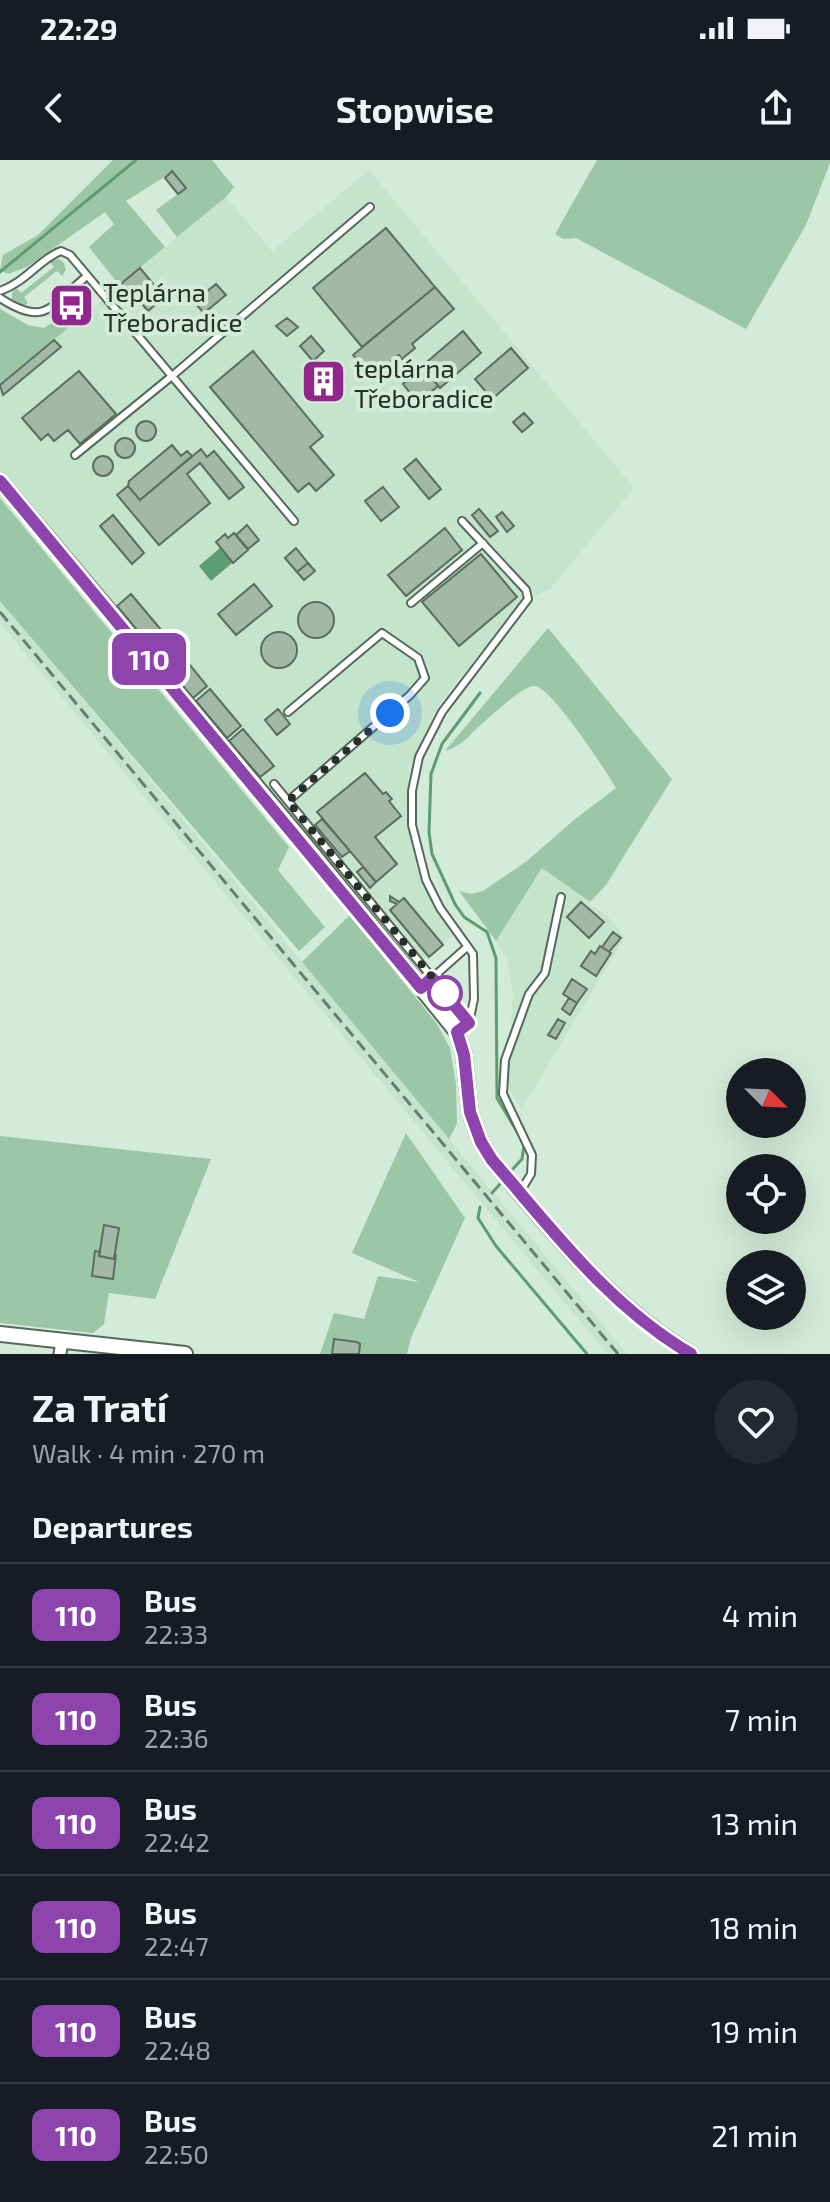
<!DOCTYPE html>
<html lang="en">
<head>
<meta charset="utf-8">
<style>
	body { margin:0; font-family:"Exo 2",sans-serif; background:#242831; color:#f1f3f6; height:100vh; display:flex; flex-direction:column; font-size:30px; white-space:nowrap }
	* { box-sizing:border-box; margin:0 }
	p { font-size:26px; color:#9ea1a6 }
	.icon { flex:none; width:44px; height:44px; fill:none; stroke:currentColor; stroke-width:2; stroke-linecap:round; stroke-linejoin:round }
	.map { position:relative; height:1194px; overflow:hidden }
	.panel { display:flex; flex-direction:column; background:#171b24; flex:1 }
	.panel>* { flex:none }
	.badge { padding:0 16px; border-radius:12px; font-size:28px; line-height:52px }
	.needle { width:52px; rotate:114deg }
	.fabs { position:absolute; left:726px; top:898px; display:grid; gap:16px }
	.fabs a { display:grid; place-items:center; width:80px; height:80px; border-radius:50%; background:#171b24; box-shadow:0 8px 32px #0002; font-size:40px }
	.you { position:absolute; width:40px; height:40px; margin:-20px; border:6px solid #fff; border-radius:50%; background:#1a73e8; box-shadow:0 0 0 12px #1a73e833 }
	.map>.badge { position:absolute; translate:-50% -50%; box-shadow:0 0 0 4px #fff }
	h2 { padding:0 32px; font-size:30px; line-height:72px }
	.round { display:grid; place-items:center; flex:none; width:84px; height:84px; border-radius:42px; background:#242831 }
	.headline { display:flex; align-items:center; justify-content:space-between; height:136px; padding:0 32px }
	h1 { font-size:38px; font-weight:700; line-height:60px }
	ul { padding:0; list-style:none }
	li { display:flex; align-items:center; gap:24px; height:104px; padding:0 32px; border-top:2px solid #363941 }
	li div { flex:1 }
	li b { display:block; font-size:30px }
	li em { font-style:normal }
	li .badge { min-width:88px; font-weight:700; text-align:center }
	.status { display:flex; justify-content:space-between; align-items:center; height:56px; padding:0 40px; background:#171b24; direction:ltr }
	.status svg { height:22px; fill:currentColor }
	header { display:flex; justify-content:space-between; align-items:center; height:104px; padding:0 32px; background:#171b24; font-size:36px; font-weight:700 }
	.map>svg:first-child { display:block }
	.built { fill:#c5e4cc }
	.green { fill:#9bc7a6; fill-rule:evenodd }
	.water { fill:#5e9c71 }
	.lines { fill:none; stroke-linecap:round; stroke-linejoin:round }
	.stream { stroke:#5e9c71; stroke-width:3 }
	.building { fill:#a2b9a8; stroke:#5a6f5f; stroke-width:2 }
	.service-casing { stroke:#556a5a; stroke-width:10 }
	.minor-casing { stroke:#556a5a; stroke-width:15 }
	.tertiary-casing { stroke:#556a5a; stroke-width:18 }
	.service { stroke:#fff; stroke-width:6 }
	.minor { stroke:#fff; stroke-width:11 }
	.tertiary { stroke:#fff; stroke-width:14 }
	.rail { stroke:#6c7b6f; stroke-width:3; stroke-dasharray:12 6; stroke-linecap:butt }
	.line-casing { stroke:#fff; stroke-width:18 }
	.line { stroke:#8e44ad; stroke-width:12 }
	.walk { stroke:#262f28; stroke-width:8; stroke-dasharray:0 14.4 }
	.stop-dot { fill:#fff; stroke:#8e44ad; stroke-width:4 }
	.labels { text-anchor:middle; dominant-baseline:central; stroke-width:8; stroke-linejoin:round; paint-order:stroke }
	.poi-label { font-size:26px; fill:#262f28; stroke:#d3ebd9; text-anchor:start }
</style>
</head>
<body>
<div class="status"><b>22:29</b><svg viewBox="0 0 49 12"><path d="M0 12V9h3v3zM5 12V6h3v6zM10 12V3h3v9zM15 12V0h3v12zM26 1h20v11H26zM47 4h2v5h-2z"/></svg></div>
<header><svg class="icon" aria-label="back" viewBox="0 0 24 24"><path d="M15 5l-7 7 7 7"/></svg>Stopwise<svg class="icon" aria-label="share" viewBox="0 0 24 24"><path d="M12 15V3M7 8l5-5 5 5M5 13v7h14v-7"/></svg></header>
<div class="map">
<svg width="830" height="1194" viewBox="0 0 830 1194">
	<rect width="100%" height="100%" fill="#d3ebd9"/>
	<path class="built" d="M369,10L634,328L550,429L518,444L436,549L409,608L407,660L416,707L432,744L453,776L413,809L0,312V225L226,37L272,91Z
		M0,440L234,720L627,1194H608L565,1143L0,463Z
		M543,708L608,757L625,777L522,949L501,916L502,893L511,868L513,834L507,800L496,781Z"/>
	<path class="green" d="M113,0H212L234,27L226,37L177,77L156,50L178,34L172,12L126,41L165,87L119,125L89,87L114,64L105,52L27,107L8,114L0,110L3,95L38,75Z
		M597,0H830V3L806,65L746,169L576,78L563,79L555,74Z
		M59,99L64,103L66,110L62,116L57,111L24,137L28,143L25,145H18L12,139V133L16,128L21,133L54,107L50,102L53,100Z
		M93,132V138L80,151L73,164L0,225V149L28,165L44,168L58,159L61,161L81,146L79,143Z
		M0,338L289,687L278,710L325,767L299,791L0,441Z
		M548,468L672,619L606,725L590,742L542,708L496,781L459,731L471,734L483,731L527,701L574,660L616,628C606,611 552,528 535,526C523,525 494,554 484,562C468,575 466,584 445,591Z
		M350,755L437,864L450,888L456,924L457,964L449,979L302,802Z
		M406,973L465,1058L411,1178L407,1194H359L360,1184L357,1182L334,1179L332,1194H320L334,1153L364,1159L378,1116L419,1122L352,1093Z
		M0,976L211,999L155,1139L109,1133L104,1164L93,1173L0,1163ZM105,1065L118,1068L112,1119L92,1116L95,1091L100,1092Z"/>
	<path class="water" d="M220,388L232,403L211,421L199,406Z"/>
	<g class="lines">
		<path class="stream" d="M0,112L136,0
			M480,533L442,584L431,614L429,672L432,694L455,744L464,757L487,772L496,798L497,938L519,975
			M512,1010L522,999L524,985
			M492,1033L500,1024
			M480,1047L478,1058L496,1086L587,1194"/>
	</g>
	<path class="building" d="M172,11L186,28L178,34L165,18Z
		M386,68L435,127L362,187L313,128Z
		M140,108L164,137L148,151L130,130L117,141L110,133Z
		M216,124L226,135L204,153L194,142Z
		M435,127L454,149L412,184L415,188L402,199L399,195L372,217L353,195Z
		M287,158L298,167L287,176L276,166Z
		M463,171L481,193L440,228L422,206Z
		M311,176L324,191L313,201L300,186Z
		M54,180L61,187L3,235L0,225Z
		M511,188L528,208L492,239L475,219Z
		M253,191L323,276L310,287L334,315L316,331L309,323L298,332L210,227Z
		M423,207L438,226L418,243L403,224Z
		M79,211L116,254L80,284L68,270L54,281L48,274L41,280L22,258Z
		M316 221a7 7 0 1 1 14 0a7 7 0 1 1-14 0Z
		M524,253L533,263L522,272L513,262Z
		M136 271a10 10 0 1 1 20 0a10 10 0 1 1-20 0Z
		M115 288a10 10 0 1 1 20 0a10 10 0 1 1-20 0Z
		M172,285L181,296L187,291L192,296L140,340L128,326L129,321Z
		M201,289L207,297L214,291L244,327L229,339L200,303L187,314L210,343L159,385L117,335L128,326L140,340Z
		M93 306a10 10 0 1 1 20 0a10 10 0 1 1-20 0Z
		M416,299L441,329L429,339L404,309Z
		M383,327L399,347L381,361L365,341Z
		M479,349L498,371L490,377L472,355Z
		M502,352L514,366L507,372L496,357Z
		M113,355L144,393L132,404L100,366Z
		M247,365L259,380L248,389L236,375Z
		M445,368L462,390L406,436L388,415Z
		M234,373L248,390L233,403L216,382L225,374L228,378Z
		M296,388L308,403L297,412L285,398Z
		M481,394L517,437L459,486L422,442Z
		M308,403L315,411L304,420L297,412Z
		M254,424L272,446L236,475L218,454Z
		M131,434L162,471L148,483L117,446Z
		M298 460a18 18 0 1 1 36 0a18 18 0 1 1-36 0Z
		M261 490a18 18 0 1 1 36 0a18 18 0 1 1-36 0Z
		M177,489L207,526L193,538L162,501Z
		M210,529L241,566L227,578L196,541Z
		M278,549L290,564L277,575L265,560Z
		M243,569L274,606L260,617L229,581Z
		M365,613L383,634L386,632L392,639L389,641L401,656L375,677L397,704L376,722L317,652Z
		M322,659L350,691L342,697L315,665Z
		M363,707L376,722L370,728L357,712Z
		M390,736L399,742L404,738L443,785L429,797L390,750L397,744L390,741Z
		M581,742L604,762L589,778L567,757Z
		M613,772L621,778L609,792L602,787Z
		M600,786L611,793L596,816L581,806L591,791L595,794Z
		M572,819L587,829L577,843L563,834Z
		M569,838L577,843L570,855L562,849Z
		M558,859L565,863L556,879L548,875Z
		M104,1065L119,1068L114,1099L99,1096Z
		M95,1091L100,1092L99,1096L114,1099L116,1094L113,1119L92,1116Z
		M334,1179L357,1182L360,1184L359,1194H332Z"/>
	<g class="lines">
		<defs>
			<path id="service" d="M0,131C26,122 41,98 61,91L70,95L294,361
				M0,138C46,168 50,146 87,116
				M75,295L172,216L370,47
				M411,443L483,383
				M274,624L469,863
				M288,641L410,535L425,518L418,498L382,473L288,552
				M422,827L467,787
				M458,871L469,863L474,839L473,794L440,748L426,720L412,665V631L419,597L442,552L528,439L526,430L462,361
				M520,1032L531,1014L532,995L503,934L505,900L529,834L545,813L561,737"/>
			<path id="minor" d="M60,1194L62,1181"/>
			<path id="tertiary" d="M0,321L303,682L457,872L464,895L470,952L481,982L492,1000C552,1070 610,1146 691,1194
				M0,1174L185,1194"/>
		</defs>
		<use href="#service" class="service-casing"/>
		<use href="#minor" class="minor-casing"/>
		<use href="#tertiary" class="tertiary-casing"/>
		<use href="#service" class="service"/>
		<use href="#minor" class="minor"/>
		<use href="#tertiary" class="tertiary"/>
		<path class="rail" d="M0,452L618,1194"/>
	</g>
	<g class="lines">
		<defs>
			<path id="line" d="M0,321L421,828L432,818L469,863L457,872L464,895L470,952L481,982L492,1000C553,1070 609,1146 691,1194"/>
		</defs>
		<use href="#line" class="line-casing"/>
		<use href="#line" class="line"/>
		<path class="walk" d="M390,553L288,641L451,840L445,833"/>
	</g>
	<defs>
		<symbol id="bus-square" viewBox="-11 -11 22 22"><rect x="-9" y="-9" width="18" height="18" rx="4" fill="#91278b" stroke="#d3ebd9"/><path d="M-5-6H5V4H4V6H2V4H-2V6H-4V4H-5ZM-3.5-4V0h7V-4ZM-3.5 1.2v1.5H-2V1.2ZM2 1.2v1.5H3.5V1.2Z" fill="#fff"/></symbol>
		<symbol id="building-square" viewBox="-11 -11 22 22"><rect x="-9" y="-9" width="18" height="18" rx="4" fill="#91278b" stroke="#d3ebd9"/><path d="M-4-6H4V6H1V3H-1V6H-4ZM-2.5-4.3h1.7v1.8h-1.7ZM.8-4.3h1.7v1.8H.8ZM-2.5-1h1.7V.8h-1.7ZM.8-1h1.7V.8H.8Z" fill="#fff"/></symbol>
	</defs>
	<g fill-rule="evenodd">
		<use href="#bus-square" x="46" y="120" width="51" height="51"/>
		<use href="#building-square" x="298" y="196" width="51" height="51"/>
	</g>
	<circle class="stop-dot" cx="445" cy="833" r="16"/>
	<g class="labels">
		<g class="poi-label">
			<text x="103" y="131">Teplárna<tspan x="103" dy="30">Třeboradice</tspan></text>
			<text x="354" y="207">teplárna<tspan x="354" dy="30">Třeboradice</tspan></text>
		</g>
	</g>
</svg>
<div class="fabs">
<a><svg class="needle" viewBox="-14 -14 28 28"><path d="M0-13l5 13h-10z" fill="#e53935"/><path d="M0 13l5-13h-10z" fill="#9ea1a6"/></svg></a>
<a><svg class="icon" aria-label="locate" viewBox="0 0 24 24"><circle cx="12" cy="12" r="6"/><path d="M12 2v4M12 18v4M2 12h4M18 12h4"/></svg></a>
<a><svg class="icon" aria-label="layers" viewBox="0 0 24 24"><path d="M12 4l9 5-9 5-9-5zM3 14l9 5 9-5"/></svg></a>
</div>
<div class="you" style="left:390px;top:553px"></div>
<b class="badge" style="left:149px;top:499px;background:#8e44ad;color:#fff">110</b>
</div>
<section class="panel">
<div class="headline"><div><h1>Za Tratí</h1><p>Walk · 4 min · 270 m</p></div><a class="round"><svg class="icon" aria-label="heart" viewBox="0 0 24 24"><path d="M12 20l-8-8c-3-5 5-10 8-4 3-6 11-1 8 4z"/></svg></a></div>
<h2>Departures</h2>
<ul>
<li><span class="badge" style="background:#8e44ad;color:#fff">110</span><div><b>Bus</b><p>22:33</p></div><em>4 min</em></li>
<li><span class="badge" style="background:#8e44ad;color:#fff">110</span><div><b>Bus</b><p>22:36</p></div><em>7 min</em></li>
<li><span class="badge" style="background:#8e44ad;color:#fff">110</span><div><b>Bus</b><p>22:42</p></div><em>13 min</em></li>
<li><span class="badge" style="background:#8e44ad;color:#fff">110</span><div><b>Bus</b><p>22:47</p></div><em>18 min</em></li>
<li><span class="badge" style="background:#8e44ad;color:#fff">110</span><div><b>Bus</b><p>22:48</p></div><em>19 min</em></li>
<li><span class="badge" style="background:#8e44ad;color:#fff">110</span><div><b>Bus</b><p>22:50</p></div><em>21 min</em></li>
</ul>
</section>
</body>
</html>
